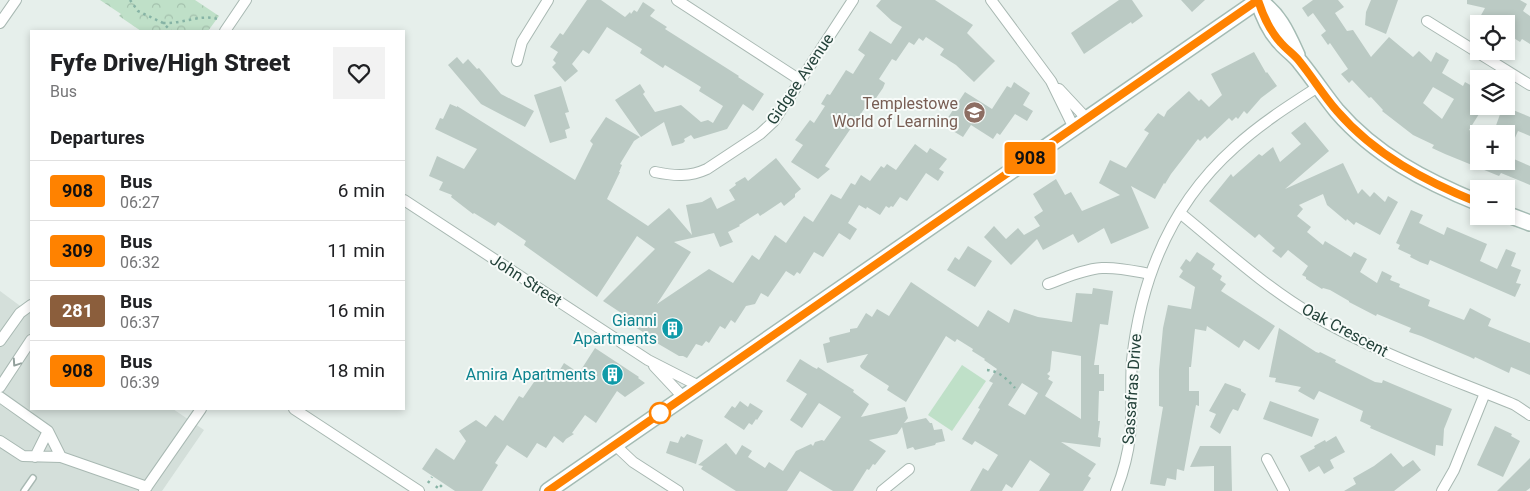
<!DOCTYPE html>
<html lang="en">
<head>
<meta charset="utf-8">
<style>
	body { margin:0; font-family:Roboto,sans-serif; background:#f2f2f2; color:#202124; height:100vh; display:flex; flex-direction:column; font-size:19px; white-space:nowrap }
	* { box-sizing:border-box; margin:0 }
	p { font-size:16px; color:#757577 }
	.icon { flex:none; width:28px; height:28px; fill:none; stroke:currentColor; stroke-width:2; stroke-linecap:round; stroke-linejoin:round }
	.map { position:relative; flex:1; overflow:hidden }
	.side { position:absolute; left:30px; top:30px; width:375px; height:380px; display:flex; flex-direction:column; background:#fff; border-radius:0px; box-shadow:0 2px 8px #0003 }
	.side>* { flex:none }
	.badge { padding:0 10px; border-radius:4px; font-size:18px; line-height:32px }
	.controls { position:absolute; left:1470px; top:15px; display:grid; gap:10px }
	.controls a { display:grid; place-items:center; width:45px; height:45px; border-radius:0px; background:#fff; box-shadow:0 2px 8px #0003; font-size:25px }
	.map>.badge { position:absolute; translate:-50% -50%; box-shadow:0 0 0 2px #fff }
	h2 { padding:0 20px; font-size:19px; line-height:45px }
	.round { display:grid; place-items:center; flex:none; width:52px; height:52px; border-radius:0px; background:#f2f2f2 }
	.overview { display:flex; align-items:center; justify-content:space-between; height:85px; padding:0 20px }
	h1 { font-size:24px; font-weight:800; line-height:38px }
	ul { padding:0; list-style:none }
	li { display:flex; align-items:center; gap:15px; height:60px; padding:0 20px; border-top:1px solid #e0e0e0 }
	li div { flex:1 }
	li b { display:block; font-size:19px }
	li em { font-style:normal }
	li .badge { min-width:55px; font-weight:700; text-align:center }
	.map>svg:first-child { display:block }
	.built { fill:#d4dfda }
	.park { fill:url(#park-crowns) }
	.garden { fill:#bfe0c8 }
	.building { fill:#bbcac4; fill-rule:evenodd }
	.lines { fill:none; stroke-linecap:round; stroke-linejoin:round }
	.service-casing { stroke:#a8b8b2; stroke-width:8 }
	.minor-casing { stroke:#a8b8b2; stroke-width:12 }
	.secondary-casing { stroke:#a4bbb3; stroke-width:18 }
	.path { stroke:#86b3a5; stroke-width:2.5; stroke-dasharray:2.5 4; stroke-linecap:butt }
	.service { stroke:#fff; stroke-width:5 }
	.minor { stroke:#fff; stroke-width:10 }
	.secondary { stroke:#fff; stroke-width:15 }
	.oneway { stroke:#92a09c }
	.line-casing { stroke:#fff; stroke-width:11 }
	.line { stroke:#ff8200; stroke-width:8 }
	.stop-dot { fill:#fff; stroke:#ff8200; stroke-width:2.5 }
	.labels { text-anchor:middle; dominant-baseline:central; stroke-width:4; stroke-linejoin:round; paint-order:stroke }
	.street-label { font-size:16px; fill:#24423a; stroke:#f7fbf9 }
	.education-label { font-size:16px; fill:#785e54; stroke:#f7fbf9; text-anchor:end }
	.culture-label { font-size:16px; fill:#0d838f; stroke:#f7fbf9; text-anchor:end }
</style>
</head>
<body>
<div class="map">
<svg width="1530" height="491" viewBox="0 0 1530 491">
	<defs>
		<pattern id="park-crowns" width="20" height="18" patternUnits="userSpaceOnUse" patternTransform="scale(1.25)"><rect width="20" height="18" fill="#bfe0c8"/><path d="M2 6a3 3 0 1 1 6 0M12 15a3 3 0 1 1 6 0" fill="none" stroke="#a4c1ad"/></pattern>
	</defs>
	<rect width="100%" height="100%" fill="#e6efeb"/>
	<path class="built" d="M0,291L31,314V409H173L204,430L162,491H0Z"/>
	<path class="park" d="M100,0H195L219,16L208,31H141L119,16L121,14Z"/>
	<path class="garden" d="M962,365L986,381L952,431L928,415Z"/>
	<path class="building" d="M587,0H601L625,17L630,12L631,14L634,10L637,12L643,2L655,10L650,16L667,27L665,29L739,76L738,77L764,94L753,111L743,104L727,129L694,139L691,135L684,139L685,141L683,143L672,146L664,122L641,137L615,100L640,84L645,92L643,94L655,112L681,105L701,122L708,120L713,123L723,106L699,91L701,87L665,65L663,68L640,53L642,49L607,27L589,54L583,50L572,64L578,71L565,82L552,67L556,63L553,60L558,52L550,47L560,33L563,35Z
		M881,0H935L973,25L967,33L995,61L974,82L956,65L940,55L944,49L926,37L923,41L919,38L914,45L909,42L896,61L892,59L879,79L885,83L883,88L874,101L871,99L825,166L830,169L818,179L791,162L803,145L795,140L810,120L814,123L825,106L821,104L827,94L830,95L846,70L853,74L865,55L858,50L870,31L891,44L902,27L892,21L876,6Z
		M1119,0H1132L1143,16L1132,24L1131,22L1084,54L1071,33Z
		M1181,0H1205L1192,12Z
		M1313,0H1338L1344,7L1335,13L1347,31L1353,30L1371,57L1389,37L1413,57L1419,51L1431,62L1436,52L1449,60L1442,73L1463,86L1465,82L1479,90V106H1484L1469,130L1479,134V141L1474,151L1479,153V161H1506V134H1500L1494,131L1503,106L1530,117V136L1518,131L1507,156L1530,166V185L1501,173L1499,176L1445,154L1432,148L1434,145L1413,135L1382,111L1383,110L1371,97L1369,98L1352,80L1349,83L1341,74L1348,69L1330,43L1328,45L1321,35L1326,31L1313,13L1308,17L1302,8ZM1433,87L1454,99L1442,119L1423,103Z
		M1371,0H1398L1386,34L1365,25L1366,12Z
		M1467,0H1520L1527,4L1523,11L1530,16V44L1522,39L1520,42L1506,33V24H1491L1480,17L1485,8L1467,4Z
		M1254,52L1266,73L1267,72L1277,86L1261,98L1247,114L1244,111L1238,119L1236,117L1232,121L1229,118L1207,139L1205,136L1200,141L1198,139L1171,174L1165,184L1164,183L1155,199L1131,186L1149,228L1111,244L1104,228L1078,243L1073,234L1043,250L1037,239L1011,265L984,237L994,226L1006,239L1018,228L1024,235L1040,226L1034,217L1043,211L1033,194L1056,179L1065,195L1071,192L1082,211L1120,195L1099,183L1110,160L1126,168L1149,133L1144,130L1158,113L1164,117L1167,111L1189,91L1199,101L1201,99L1209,107L1222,95L1211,74Z
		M457,57L463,64L468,59L477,69L479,68L501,94L534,111L525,127L481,104L448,65Z
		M1014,82L1030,93L1023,105L1033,111L1027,121L1015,114L1000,135L997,133L993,139L971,125L963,137L943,125L965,92L992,109L1007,86L1011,88Z
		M561,86L569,112L565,113L570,128L565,130L567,138L550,143L534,95Z
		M450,104L457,107V106L575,180L593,144L590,141L606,117L640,137L634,141L620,164L622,165L619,172H620L607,199L648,226L669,208L692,235L686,205L702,202L711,197L717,209L735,200L729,190L736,185L735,183L745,177L748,181L776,158L801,189L795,194V197L784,206L781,202L760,216L758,213L739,225L740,226L728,232L733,242L720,247L714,233L674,242L691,252L657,304L709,269L733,283L752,255L759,260L775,235L786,243L804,216L813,222L831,194L841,199L851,183L855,185L861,175L870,181L881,166L884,168L887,164L896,170L915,144L927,153L930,148L947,159L939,169L944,172L938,181L926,173L907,201L900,197L893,207L891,206L889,208L886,206L880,215L867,207L866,209L859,205L848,223L857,229L850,240L839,233L823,257L814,252L800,274L797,272L794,276L786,271L768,297L761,293L755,304L746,306L735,323L731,320L725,329L720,326L709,343L706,341L702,346L696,344L687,358L683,356H679L650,339L651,337L630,324L632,320L603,301L655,249L637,236L597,297L524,245L526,241L498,222L495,226L474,213L473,214L451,197L452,195L439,190L443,182L429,176L437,156L464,169L477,149L435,129L440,118L443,119Z
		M1305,122L1329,151L1285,189L1343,163L1358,194L1362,189L1370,197L1374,192L1385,202L1388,196L1398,202L1380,235L1356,222L1354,225L1347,219L1346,221L1327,205L1323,194L1299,205L1303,209L1297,216L1311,227L1307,232L1323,245L1325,241L1351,257L1354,252L1367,259L1360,272L1377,283L1382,271L1392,276L1390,280L1400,284L1399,287L1430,300L1428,306L1464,320L1470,308L1491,319L1488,326L1530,343V375L1511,367L1509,373L1475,357L1474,359L1470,357L1421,336L1409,332L1411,328L1377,314L1376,316L1349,302V301L1330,290L1323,288L1322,289L1306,279V277L1302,275L1308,266L1288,250L1281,258L1272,251L1275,248L1259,234L1255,238L1209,201L1231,174L1233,177L1259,154L1262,156L1273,147L1280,162L1301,144L1291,133Z
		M1411,210L1423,215L1419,223L1444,235L1447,227L1487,244L1480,261L1497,269L1506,249L1516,253L1511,266L1521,270L1516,283L1521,284L1515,297L1430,260L1428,265L1420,262L1410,257L1411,255L1398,249L1400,245L1396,243Z
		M968,246L992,261L975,287L947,270L955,257L959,260Z
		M1197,252L1215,264L1212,269L1222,276L1220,280L1226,284L1221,291L1275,326L1259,350L1244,340L1239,348L1207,326L1206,331L1195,329L1191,367H1189V391H1199V406L1196,405L1184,471L1177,469L1176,480L1167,478L1165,486L1150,484L1163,407L1159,406V370L1163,328L1168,305L1191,309L1195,287L1179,277L1183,271L1180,268L1186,259L1190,262Z
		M911,282L978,327L988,310L1009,323L1014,309L1038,317L1072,322L1076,293L1092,294L1093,288L1113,291L1108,325L1100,324L1094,365H1099V374H1104V391H1099L1098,421H1100L1098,437L1101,438L1100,447L1061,442L1096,464L1088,476L1091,478L1083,491H1039L1050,474L1030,460L1012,488L1006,484L1002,491H970L983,468L988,471L998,455L975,441L972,445L962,439L980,409L978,408L993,383L989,381L997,369L984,360L985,359L972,351L973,349L957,339L955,342L946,336L906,402L887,390L889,386L861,368L860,366L868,354L827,363L823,344L830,342L829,338L830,337L850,332V329L857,328L866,313L872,317L877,309L889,316ZM1052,351L1081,356V419L1045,396L1053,382L1048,379L1050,376L1047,374L1050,371ZM1022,383L1038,393L1025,415L1008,405Z
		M1279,328L1316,352L1319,353L1320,352L1336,360L1335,362L1375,382L1382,383L1383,380L1452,409L1444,429L1443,446L1436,445L1435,456L1370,428L1371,426L1360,421L1363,411L1319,391L1314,400L1298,391L1301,387L1275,382L1276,378L1269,377Z
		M595,348L639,377L638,378L645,383L625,397L617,391L596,423L585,415L572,433L574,434L566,439L563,443L554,436L546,448L537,443L527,458L507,445L495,463L498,465L482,491H455L422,469L436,448L454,460L466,441L459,431L476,420L486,427L495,415L503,421L519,396L523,398L534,382L553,369L558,373L564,363L579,373Z
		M800,359L813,367L817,369L818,367L835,378L854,390L853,392L869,404L861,417L905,407L908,418L904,423L926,418L930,423H932L934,430L942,429L945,441L936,443L935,445L915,450L913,447L907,449L902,427L897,434L869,440L886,451L875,465L873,464L869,470L867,469L853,491H833L800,471L787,491H736L701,469L703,466L698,465L726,443L736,455L742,445L752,451L748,457L765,468L769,462L783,471L796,451L811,444L813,446L815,442L822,440L824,441L841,417L819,403L802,428L790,420L807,394L786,381Z
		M1225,383L1241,389V391L1246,394L1238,411L1233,409L1230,414L1220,434L1210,427L1216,414L1209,411Z
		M740,401L748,407L750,403L763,411L757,420L756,419L752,425L749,423L744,430L724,417L732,406L735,408Z
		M1270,401L1319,419L1312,437L1263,419Z
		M1495,426L1512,434L1511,436L1520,441L1503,477L1477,465Z
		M687,434L703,440L696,464L666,453L670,441L678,443L681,436L684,438Z
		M1336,436L1345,452L1330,460L1334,468L1324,474L1319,466L1309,472L1300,456L1315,448L1314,446L1325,440L1326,442Z
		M1200,446H1231L1232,491H1214V466L1190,467Z
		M1391,453L1403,467L1413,460L1421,470L1394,491H1344L1356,484L1353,478L1374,466Z
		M1530,458V488L1526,491H1497Z"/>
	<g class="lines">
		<defs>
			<path id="service" d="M24,491L33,478"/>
			<path id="minor" d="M677,0L800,80
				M991,0L1051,81L1074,128
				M1427,21L1530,85
				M0,23L16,0
				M225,31L246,0
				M517,61L522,42L548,0
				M1059,89L1087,119
				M655,172C674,176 690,177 707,169L760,134L774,121L853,0
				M404,200L648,360L699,386
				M1180,213C1223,248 1265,287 1313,315C1376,353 1447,377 1515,405L1530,415
				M1048,284C1065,278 1084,269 1102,268C1118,267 1134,271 1150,274
				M0,341L20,313L31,305
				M654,366L683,397
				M0,387L31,340
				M0,397L48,431L61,457
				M294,409L419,491
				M0,441L23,456L61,457L147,487
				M615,445L633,462L678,491
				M35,457L48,431
				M1267,459L1284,491
				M144,491L201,409
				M882,491L909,469
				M1116,491C1123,473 1128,455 1130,436C1133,411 1130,385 1132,360C1141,277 1172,203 1235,147C1260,124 1290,105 1318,87
				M1442,491L1454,470L1485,393"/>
			<path id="secondary" d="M1258,0C1263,16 1270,32 1281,43C1287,50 1295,55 1300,62C1313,78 1324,95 1337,111C1375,155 1425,181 1479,203
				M1258,0C1279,14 1287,33 1297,55
				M1506,214L1530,223
				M548,491L1259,0"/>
		</defs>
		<use href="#service" class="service-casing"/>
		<use href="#minor" class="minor-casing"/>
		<use href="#secondary" class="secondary-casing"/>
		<path class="path" d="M130,0L138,11L163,23L171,31
			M163,23C183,24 199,14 218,19
			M987,370C999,371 1007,379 1015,388
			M428,483L432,477
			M436,488L439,484L442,487L444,484"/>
		<use href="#service" class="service"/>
		<use href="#minor" class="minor"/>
		<use href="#secondary" class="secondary"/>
	</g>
	<defs><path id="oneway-chevron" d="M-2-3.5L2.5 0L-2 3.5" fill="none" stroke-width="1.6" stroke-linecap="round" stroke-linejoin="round" transform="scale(1.25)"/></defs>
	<use class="oneway" href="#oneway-chevron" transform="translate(16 363) rotate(124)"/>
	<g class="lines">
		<defs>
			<path id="line" d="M548,491L1258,0C1263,16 1270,31 1281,43C1287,50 1295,55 1300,62C1313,78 1323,95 1337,111C1375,155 1425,181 1479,203"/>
		</defs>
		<use href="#line" class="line-casing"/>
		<use href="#line" class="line"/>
	</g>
	<defs>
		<symbol id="school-disc" viewBox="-11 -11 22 22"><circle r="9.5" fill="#8d6e63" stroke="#f7fbf9"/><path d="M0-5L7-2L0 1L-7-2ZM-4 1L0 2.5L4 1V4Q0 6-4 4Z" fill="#fff"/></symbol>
		<symbol id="building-disc" viewBox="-11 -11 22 22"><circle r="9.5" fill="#0f9aa8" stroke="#f7fbf9"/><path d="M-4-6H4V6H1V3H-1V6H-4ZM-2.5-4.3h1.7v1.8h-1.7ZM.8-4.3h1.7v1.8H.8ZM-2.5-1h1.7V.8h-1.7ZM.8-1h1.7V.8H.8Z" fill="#fff"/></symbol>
	</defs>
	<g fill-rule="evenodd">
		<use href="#school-disc" x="962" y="100" width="25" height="25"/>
		<use href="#building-disc" x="660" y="316" width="25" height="25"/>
		<use href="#building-disc" x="600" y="362" width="25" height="25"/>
	</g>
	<circle class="stop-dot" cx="660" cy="413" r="10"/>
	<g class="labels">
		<g class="street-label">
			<text transform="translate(800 79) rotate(-56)">Gidgee Avenue</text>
			<text transform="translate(526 280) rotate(33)">John Street</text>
			<text transform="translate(1345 330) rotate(28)">Oak Crescent</text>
			<text transform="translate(1132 389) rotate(-86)">Sassafras Drive</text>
		</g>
		<g class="education-label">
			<text x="958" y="103">Templestowe<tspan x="958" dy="18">World of Learning</tspan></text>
		</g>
		<g class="culture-label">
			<text x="657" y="320">Gianni<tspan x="657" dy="18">Apartments</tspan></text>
			<text x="596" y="374">Amira Apartments</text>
		</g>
	</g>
</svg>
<div class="controls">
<a><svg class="icon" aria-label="locate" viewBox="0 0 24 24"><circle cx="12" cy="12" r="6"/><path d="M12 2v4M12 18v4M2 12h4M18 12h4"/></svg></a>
<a><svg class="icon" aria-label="layers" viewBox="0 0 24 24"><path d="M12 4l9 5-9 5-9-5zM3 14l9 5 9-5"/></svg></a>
<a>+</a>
<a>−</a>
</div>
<b class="badge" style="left:1030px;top:158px;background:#ff8200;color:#111">908</b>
<section class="side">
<div class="overview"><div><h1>Fyfe Drive/High Street</h1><p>Bus</p></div><a class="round"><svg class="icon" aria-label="heart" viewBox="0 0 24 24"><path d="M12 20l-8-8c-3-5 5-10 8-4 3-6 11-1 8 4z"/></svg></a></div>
<h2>Departures</h2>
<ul>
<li><span class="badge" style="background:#ff8200;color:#111">908</span><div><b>Bus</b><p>06:27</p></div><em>6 min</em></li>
<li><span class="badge" style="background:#ff8200;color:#111">309</span><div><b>Bus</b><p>06:32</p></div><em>11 min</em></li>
<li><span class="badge" style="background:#8b5e3c;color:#fff">281</span><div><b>Bus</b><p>06:37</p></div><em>16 min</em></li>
<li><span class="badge" style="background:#ff8200;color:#111">908</span><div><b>Bus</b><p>06:39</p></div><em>18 min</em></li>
</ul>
</section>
</div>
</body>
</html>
